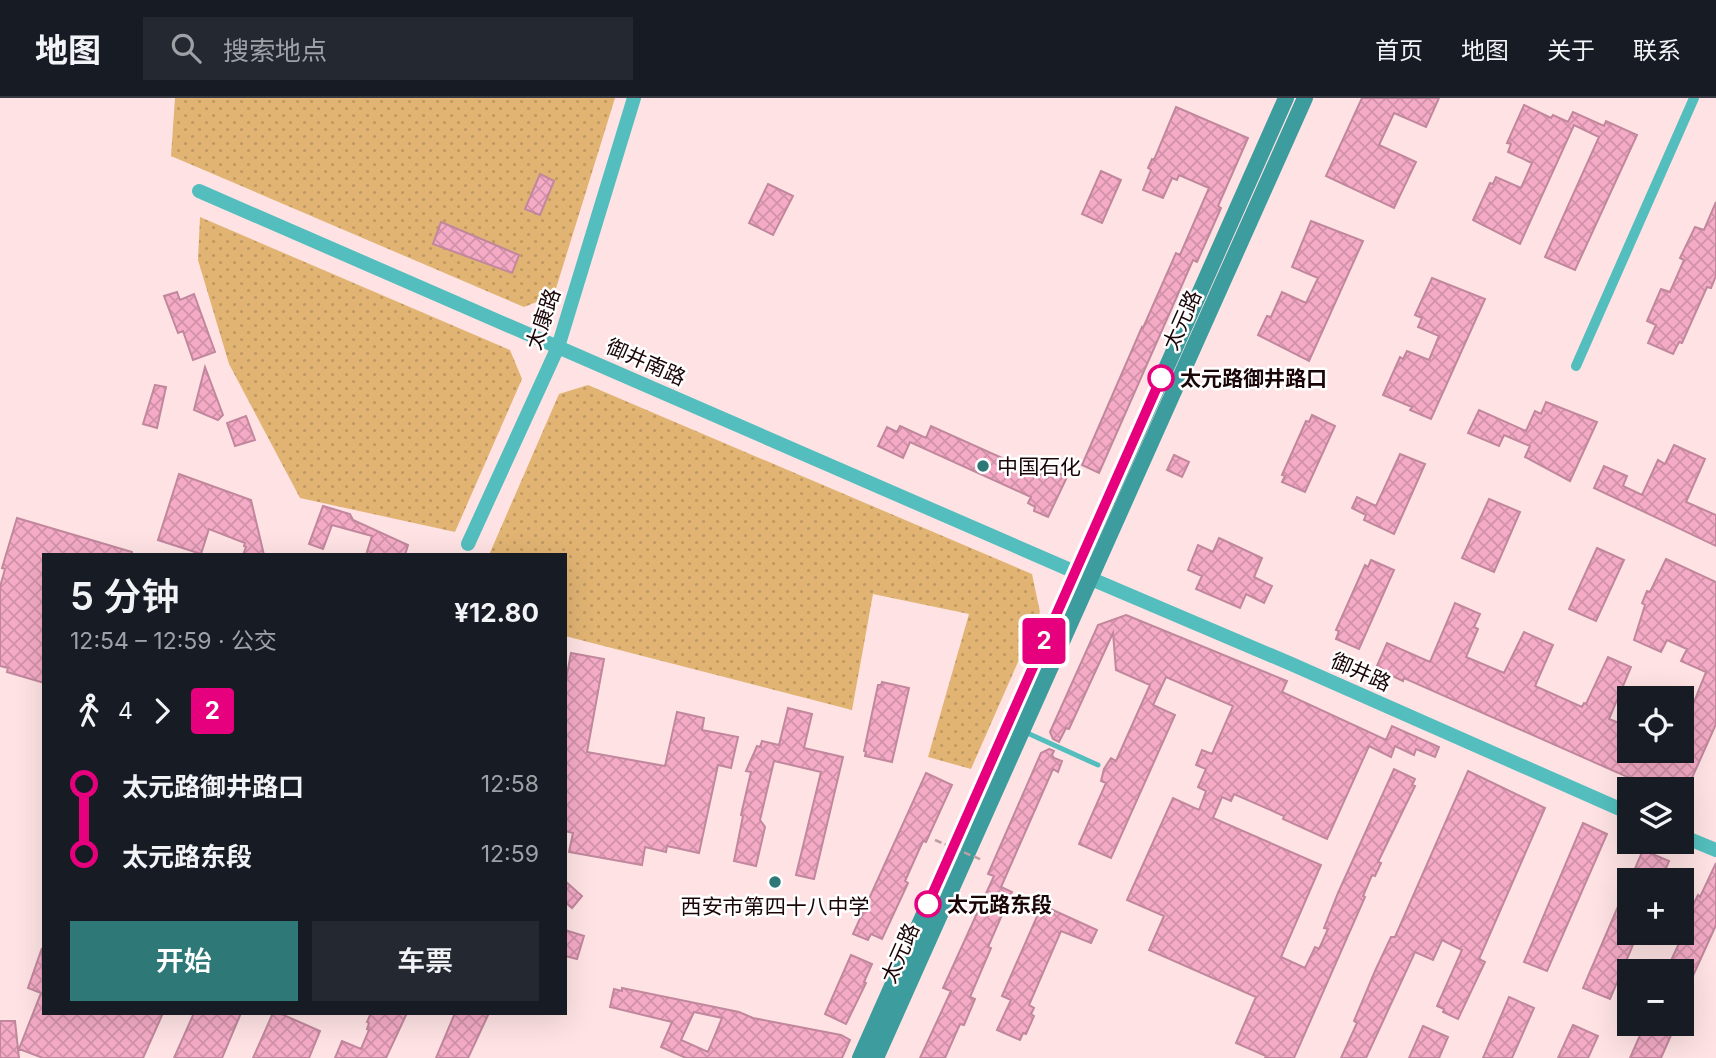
<!DOCTYPE html>
<html lang="zh">
<head>
<meta charset="utf-8">
<style>
	body { margin:0; font-family:Inter,"Noto Sans SC",sans-serif; background:#242831; color:#f1f3f6; height:100vh; display:flex; flex-direction:column; font-size:26px; white-space:nowrap }
	* { box-sizing:border-box; margin:0 }
	p { font-size:23px; color:#9ea1a6 }
	.icon { flex:none; width:38px; height:38px; fill:none; stroke:currentColor; stroke-width:2; stroke-linecap:round; stroke-linejoin:round }
	.map { position:relative; flex:1; overflow:hidden }
	.side { position:absolute; left:42px; top:455px; width:525px; height:462px; display:flex; flex-direction:column; background:#171b24; border-radius:0px; box-shadow:0 7px 28px #0002 }
	.side>* { flex:none }
	.badge { padding:0 14px; border-radius:5px; font-size:24px; line-height:46px }
	.controls { position:absolute; left:1617px; top:588px; display:grid; gap:14px }
	.controls a { display:grid; place-items:center; width:77px; height:77px; border-radius:0px; background:#171b24; box-shadow:0 7px 28px #0002; font-size:35px }
	.map>.badge { position:absolute; translate:-50% -50%; box-shadow:0 0 0 4px #fff }
	.legs { display:flex; align-items:center; gap:10px; height:77px; padding:0 28px; font-size:23px }
	.legs p { margin-inline-start:auto }
	.overview { display:flex; align-items:center; justify-content:space-between; height:119px; padding:0 28px }
	h1 { font-size:38px; font-weight:600; line-height:52px }
	.primary-button { display:flex; gap:14px; margin-top:auto; padding:14px 28px }
	.primary-button a { flex:1; height:80px; border-radius:0px; background:#2e7878; color:#fff; font-size:28px; font-weight:600; line-height:80px; text-align:center }
	.primary-button a+a { background:#242831; color:#f1f3f6 }
	ul { padding:0 28px; list-style:none }
	li { display:flex; align-items:center; gap:24px; height:70px; font-size:26px }
	li i { display:grid; place-items:center; width:10px; height:100%; margin:0 9px; background:currentColor }
	li i::after { content:''; width:18px; height:18px; margin:-9px; border:5px solid; border-radius:50%; background:#171b24 }
	li p { margin-inline-start:auto }
	li:first-child i { background:linear-gradient(#0000 50%,currentColor 0) }
	li:last-child i { background:linear-gradient(currentColor 50%,#0000 0) }
	header { display:flex; align-items:center; gap:42px; box-sizing:border-box; height:98px; padding:0 35px; background:#171b24; border-bottom:2px solid #363941 }
	header strong { font-size:33px }
	nav { display:flex; gap:38px; margin-inline-start:auto; font-size:24px }
	.search { width:490px; height:63px; background:#242831; display:flex; align-items:center; gap:18px; box-sizing:border-box; padding:0 24px; border-radius:0px; color:#9ea1a6; font-size:26px }
	.map>svg:first-child { display:block }
	.grass { fill:url(#grass-dots) }
	.building { fill:url(#building-cross-hatch); stroke:#c1879c; stroke-width:2; fill-rule:evenodd }
	.lines { fill:none; stroke-linecap:round; stroke-linejoin:round }
	.service { stroke:#54bebe; stroke-width:5 }
	.minor { stroke:#54bebe; stroke-width:10 }
	.tertiary { stroke:#54bebe; stroke-width:14 }
	.secondary { stroke:#3d9c9d; stroke-width:16 }
	.path-bridge { stroke:#baa0a1; stroke-width:2.5; stroke-dasharray:7 3.5; stroke-linecap:butt }
	.line-1-casing { stroke:#fff; stroke-width:16 }
	.line-1 { stroke:#e6007e; stroke-width:10 }
	.stop-1-dot { fill:#fff; stroke:#e6007e; stroke-width:3.5 }
	.poi-dot { fill:#2e7878; stroke:#fff; stroke-width:2.5 }
	.labels { text-anchor:middle; dominant-baseline:central; stroke-width:5; stroke-linejoin:round; paint-order:stroke }
	.street-label { font-size:21px; fill:#1a0507; stroke:#fff }
	.stop-label { font-size:21px; font-weight:bold; fill:#1a0507; stroke:#fff; text-anchor:start }
	.poi-label { font-size:21px; fill:#1a0507; stroke:#fff; text-anchor:start }
</style>
</head>
<body>
<header>
<strong>地图</strong>
<div class="search"><svg class="icon" aria-label="search" viewBox="0 0 24 24"><circle cx="10" cy="10" r="6"/><path d="M15 15l6 6"/></svg>搜索地点</div>
<nav><a>首页</a><a>地图</a><a>关于</a><a>联系</a></nav>
</header>
<div class="map">
<svg width="1716" height="960" viewBox="0 0 1716 960">
	<defs>
		<pattern id="grass-dots" width="8" height="8" patternUnits="userSpaceOnUse" patternTransform="scale(1.75)"><rect width="8" height="8" fill="#e1b473"/><path d="M2 2h.1M6 6h.1" fill="none" stroke="#c09962" stroke-width="1.8" stroke-linecap="round"/></pattern>
		<pattern id="building-cross-hatch" width="8" height="8" patternUnits="userSpaceOnUse" patternTransform="scale(1.75)"><rect width="8" height="8" fill="#f5abc6"/><path d="M0 0l8 8M0 8l8-8" fill="none" stroke="#d192a9"/></pattern>
	</defs>
	<rect width="100%" height="100%" fill="#ffe3e4"/>
	<path class="grass" d="M175,0H615L554,197L524,209L171,58Z
		M200,119L510,252L522,281L455,434L300,400L229,266L198,162Z
		M588,287L1032,476L1040,514L971,671L928,659L969,516L873,496L852,612L565,538V457H489L559,296Z"/>
	<path class="building" d="M1362,0H1439L1426,29L1394,15L1379,47L1416,64L1394,110L1326,78Z
		M1524,7L1551,20L1553,17L1568,24L1573,14L1604,28L1606,23L1637,37L1575,172L1545,159L1599,39L1574,27L1520,146L1473,122L1490,85L1493,86L1496,79L1521,90L1532,65L1508,54L1511,46L1507,45Z
		M1176,9L1248,40L1218,108L1221,110L1197,164L1193,162L1099,375L1082,367L1142,229L1143,230L1176,155L1180,157L1209,90L1179,77L1177,82L1172,80L1163,100L1143,92L1151,72L1148,70L1152,61L1154,62Z
		M1101,73L1121,82L1102,125L1082,116Z
		M540,76L554,83L540,117L525,111Z
		M768,86L793,98L773,137L749,125Z
		M1716,104V178L1711,190L1707,189L1682,245L1679,244L1673,256L1648,245L1656,227L1647,223L1661,191L1670,194L1684,162L1680,160L1695,129L1704,132Z
		M1311,123L1363,143L1309,263L1258,237L1267,218L1271,219L1282,194L1306,205L1318,180L1292,169Z
		M441,124L519,157L512,175L433,146Z
		M1432,180L1485,201L1431,321L1410,312L1412,309L1383,297L1400,259L1403,261L1407,253L1429,262L1439,238L1418,229L1422,220L1415,217Z
		M177,194L180,202L194,196L215,254L193,262L183,233L178,235L164,198Z
		M205,269L223,317L218,322L194,312Z
		M155,287L166,289L157,330L143,326Z
		M1546,304L1597,324L1570,383L1525,359L1530,348L1504,337L1499,348L1468,335L1479,312L1526,333L1535,313L1541,316Z
		M1312,317L1335,328L1305,394L1282,384L1285,378L1282,377L1306,323L1309,324Z
		M246,318L255,342L235,348L227,325Z
		M900,328L926,340L931,328L1040,377L1045,369L1067,379L1048,419L1034,413L1035,409L1028,405L1031,399L910,344L903,360L878,348L887,329L897,334Z
		M1674,347L1705,361L1686,404L1716,417V448L1594,390L1604,368L1627,378L1623,388L1642,397L1658,362L1665,366Z
		M1400,356L1425,366L1394,436L1364,422L1366,417L1352,410L1357,399L1376,408Z
		M1174,357L1189,364L1182,379L1167,372Z
		M179,376L251,402L264,457H243L246,449L244,448L245,445L209,431L201,456L158,442Z
		M1489,401L1520,414L1494,474L1462,460Z
		M323,408L350,416L353,422L408,447L405,457H366L372,438L332,427L323,451L309,446Z
		M17,420L132,454V457H44V585L7,574L8,570L0,568V489L5,471L2,470Z
		M1219,440L1262,460L1254,479L1272,488L1264,505L1246,496L1240,510L1196,491L1202,478L1188,472L1198,447L1213,454Z
		M1597,450L1624,462L1596,523L1569,511Z
		M1666,461L1716,484V626L1687,691H1665L1643,681L1641,685L1404,580L1403,583L1376,570L1387,545L1430,564L1455,505L1480,516L1474,529L1478,531L1466,559L1504,575L1524,534L1553,547L1535,588L1582,609L1584,605L1586,606L1608,559L1631,569L1609,621L1629,629V653H1682V634L1706,574L1681,563L1687,551L1667,542L1661,554L1634,542L1645,507L1642,505L1647,493L1650,494Z
		M1371,462L1394,472L1359,551L1336,541L1339,533L1336,532L1365,467L1368,469Z
		M1126,517L1287,583L1282,594L1386,642L1392,628L1439,649L1435,659L1416,651L1414,657L1395,648L1391,659L1369,648L1327,741L1283,721L1284,718L1234,696L1231,703L1222,699L1213,720L1321,767L1281,859L1305,870L1315,849L1319,851L1328,831L1324,830L1338,795L1394,671L1415,681L1412,687L1415,688L1378,764L1381,765L1375,778L1372,777L1363,798L1365,799L1294,960H1265L1266,958L1236,945L1256,899L1149,852L1164,818L1127,802L1173,700L1199,712L1206,693L1198,689L1206,671L1196,667L1202,652L1212,656L1233,608L1166,579L1153,607L1175,617L1111,760L1079,746L1106,685L1101,683L1104,671L1111,660L1116,663L1150,587L1116,572L1113,535L1069,631L1066,630L1059,644L1053,641L1050,634L1098,527Z
		M571,555L604,561L587,654L665,668L677,614L704,620L702,632L738,639L731,670L718,667L699,755L667,748L666,754L645,749L642,767L569,754L573,735L565,733V587Z
		M882,584L909,590L892,664L865,658L866,654L864,653L878,587H881Z
		M788,610L812,616L804,650L843,659L814,781L796,777L821,674L774,663L760,722L765,729L756,768L734,763L743,718L741,717L751,674L746,673L757,648L760,649L762,643L779,647Z
		M1049,651L1054,653L1052,657L1054,660L1062,663L1058,674L1053,671L1001,789L1012,794L988,849L991,850L970,899L975,901L964,927L960,926L945,960H920L951,893L943,890L994,778L988,776L1041,655Z
		M1468,673L1545,710L1479,861L1485,864L1458,921L1443,914L1444,911L1437,908L1462,852L1442,842L1433,862L1415,854L1366,960H1341L1357,925L1354,923L1375,873L1391,839H1395Z
		M926,675L952,687L926,744L923,743L905,783L908,785L882,841L871,836L868,842L853,836Z
		M1583,725L1607,736L1547,873L1524,864Z
		M1643,752L1669,763L1661,782H1630Z
		M1716,765V827L1682,902V873H1666L1694,814L1690,813L1698,797L1700,799Z
		M565,783L582,798L572,810L565,804Z
		M1629,783V835H1638L1610,901L1583,890Z
		M1042,807L1097,832L1091,845L1061,833L1029,907L1034,910L1031,916L1034,918L1026,936L1023,935L1020,942L997,932L1011,902L1002,898Z
		M565,832L584,838L577,861L565,858Z
		M42,850L44,915H163L143,960H43L19,951L41,895L28,890Z
		M851,857L872,866L864,884L866,885L846,926L825,916Z
		M622,890L739,914L753,920L841,937L850,942L842,960H686L661,949L672,924L610,909L614,891L622,893ZM694,914L722,920L708,954L681,942Z
		M1509,899L1534,910L1512,960H1483Z
		M194,915H241L222,960H174Z
		M273,915H279L320,933L309,960H253Z
		M371,915H407L386,960H335L342,943L361,951L369,932L367,931L369,925L367,924Z
		M455,915H489L468,960H436Z
		M0,923H15L19,960H0Z
		M1645,926H1676L1661,960H1630Z
		M1573,927L1598,938L1588,960H1558Z
		M1423,928L1448,939L1439,960H1409Z"/>
	<g class="lines">
		<path class="service" d="M1025,634L1098,667"/>
		<path class="minor" d="M1576,268L1694,0"/>
		<path class="tertiary" d="M199,93L1075,474L1289,565L1629,715
			M468,446L558,249L634,0
			M1682,738L1716,752"/>
		<path class="secondary" d="M860,960L1286,0
			M876,960L1305,0"/>
		<path class="path-bridge" d="M935,742L982,762"/>
	</g>
	<g class="lines">
		<defs>
			<path id="line-1" d="M928,806L1161,280"/>
		</defs>
		<use href="#line-1" class="line-1-casing"/>
		<use href="#line-1" class="line-1"/>
	</g>
	<g class="stop-1-dot">
		<circle cx="1161" cy="280" r="12"/>
		<circle cx="928" cy="806" r="12"/>
	</g>
	<g class="poi-dot">
		<circle cx="983" cy="368" r="7"/>
		<circle cx="775" cy="784" r="7"/>
	</g>
	<g class="labels">
		<g class="street-label">
			<text transform="translate(543 221) rotate(-71)">太康路</text>
			<text transform="translate(1182 222) rotate(-66)">太元路</text>
			<text transform="translate(646 264) rotate(24)">御井南路</text>
			<text transform="translate(1361 574) rotate(24)">御井路</text>
			<text transform="translate(900 855) rotate(-66)">太元路</text>
		</g>
		<g class="stop-label">
			<text x="1180" y="280">太元路御井路口</text>
			<text x="947" y="806">太元路东段</text>
		</g>
		<g class="poi-label">
			<text x="997" y="368">中国石化</text>
			<text x="775" y="808" text-anchor="middle">西安市第四十八中学</text>
		</g>
	</g>
</svg>
<div class="controls">
<a><svg class="icon" aria-label="locate" viewBox="0 0 24 24"><circle cx="12" cy="12" r="6"/><path d="M12 2v4M12 18v4M2 12h4M18 12h4"/></svg></a>
<a><svg class="icon" aria-label="layers" viewBox="0 0 24 24"><path d="M12 4l9 5-9 5-9-5zM3 14l9 5 9-5"/></svg></a>
<a>+</a>
<a>−</a>
</div>
<b class="badge" style="left:1044px;top:543px;background:#e6007e;color:#fff">2</b>
<section class="side">
<div class="overview"><div><h1>5 分钟</h1><p>12:54 – 12:59 · 公交</p></div><b>¥12.80</b></div>
<div class="legs"><svg class="icon" aria-label="walk" viewBox="0 0 24 24"><circle cx="13" cy="4" r="2"/><path d="M13 8l-2 6 4 7M11 14l-3 7M7 12l3-4h3l4 4"/></svg>4<svg class="icon" aria-label="forward" viewBox="0 0 24 24"><path d="M9 5l7 7-7 7"/></svg><b class="badge" style="background:#e6007e;color:#fff">2</b></div>
<ul>
<li><i style="color:#e6007e"></i><b>太元路御井路口</b><p>12:58</p></li>
<li><i style="color:#e6007e"></i><b>太元路东段</b><p>12:59</p></li>
</ul>
<div class="primary-button"><a>开始</a><a>车票</a></div>
</section>
</div>
</body>
</html>
